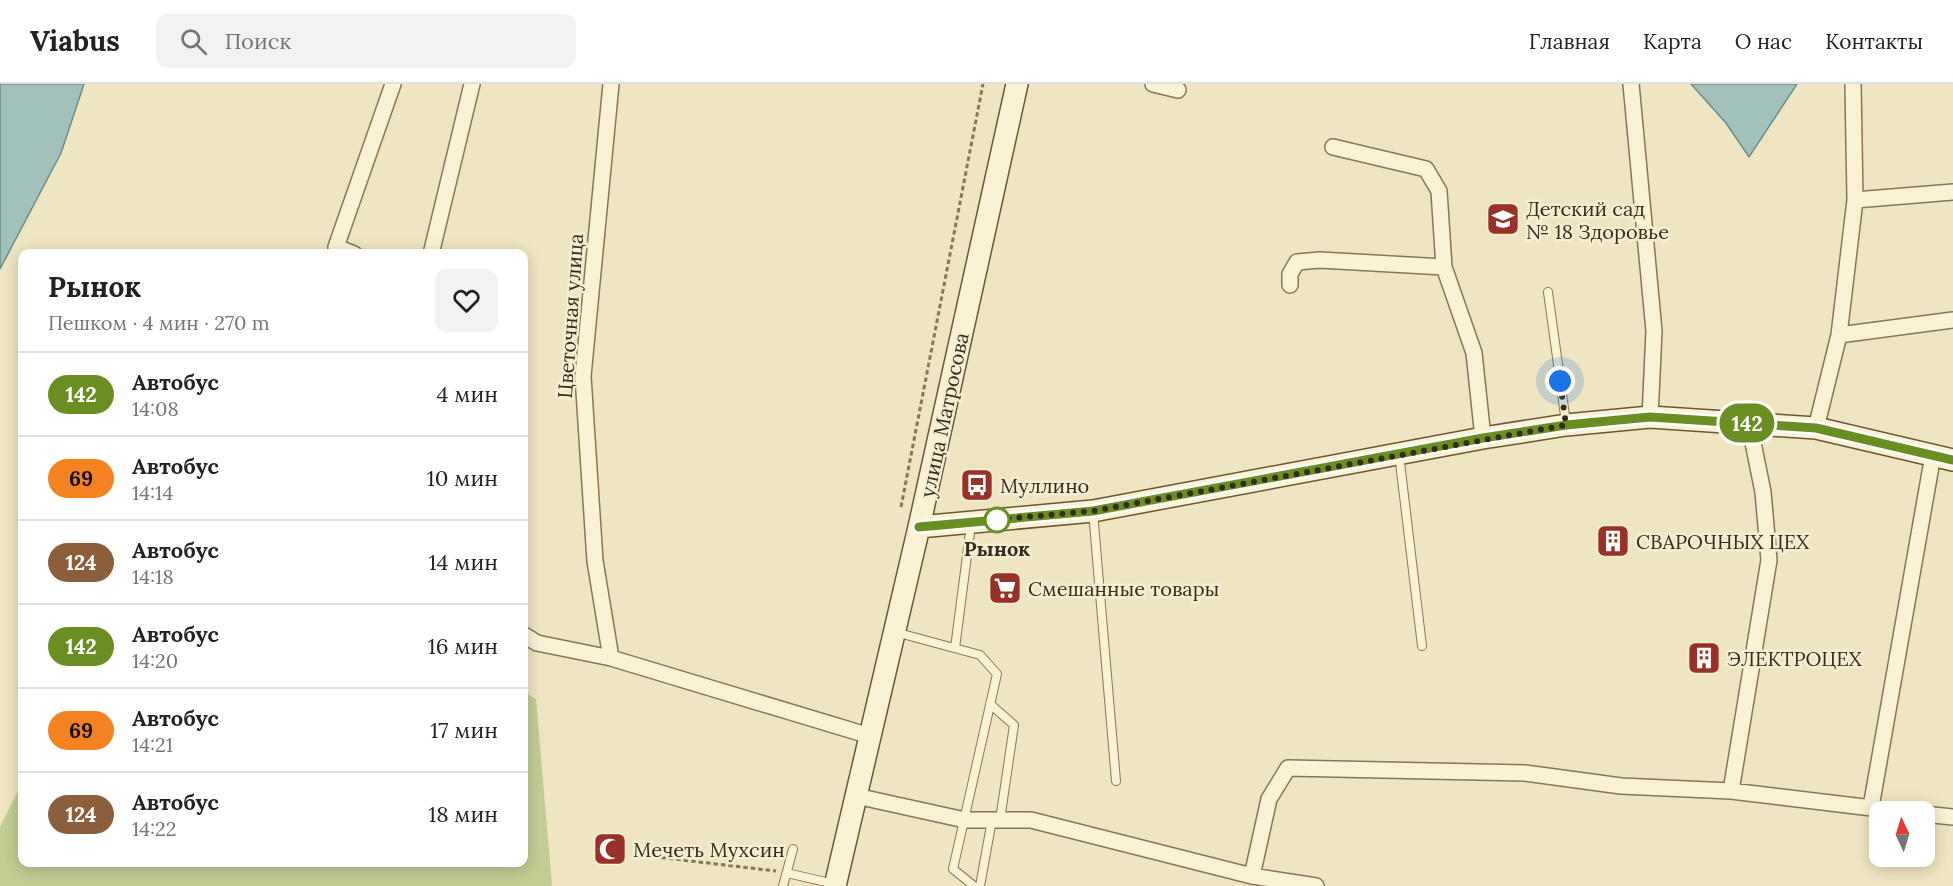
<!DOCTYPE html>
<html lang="ru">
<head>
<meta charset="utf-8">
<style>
	body { margin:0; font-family:Lora,serif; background:#f2f2f2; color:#222; height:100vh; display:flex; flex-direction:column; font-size:22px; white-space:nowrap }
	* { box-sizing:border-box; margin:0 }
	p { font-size:20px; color:#767676 }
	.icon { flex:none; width:33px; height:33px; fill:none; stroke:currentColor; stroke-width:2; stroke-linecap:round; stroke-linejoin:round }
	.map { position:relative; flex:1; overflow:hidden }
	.drawer { position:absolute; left:18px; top:165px; width:510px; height:618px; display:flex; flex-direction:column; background:#fff; border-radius:12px; box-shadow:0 3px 15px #0003 }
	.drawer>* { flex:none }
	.badge { padding:0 12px; border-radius:20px; font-size:21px; line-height:39px }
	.needle { width:39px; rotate:356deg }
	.buttons { position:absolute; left:1869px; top:717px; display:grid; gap:12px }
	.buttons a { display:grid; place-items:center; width:66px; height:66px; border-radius:12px; background:#fff; box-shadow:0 3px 15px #0003; font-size:30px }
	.you { position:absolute; width:30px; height:30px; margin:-15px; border:4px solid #fff; border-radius:50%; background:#1a73e8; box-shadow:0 0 0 9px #1a73e833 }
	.map>.badge { position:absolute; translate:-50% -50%; box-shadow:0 0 0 3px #fff }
	.round { display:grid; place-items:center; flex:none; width:63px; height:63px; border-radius:12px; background:#f2f2f2 }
	.summary { display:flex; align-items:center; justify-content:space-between; height:102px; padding:0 30px }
	h1 { font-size:28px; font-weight:700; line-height:45px }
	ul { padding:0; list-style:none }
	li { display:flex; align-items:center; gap:18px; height:84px; padding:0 30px; border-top:2px solid #e0e0e0 }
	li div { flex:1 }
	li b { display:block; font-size:22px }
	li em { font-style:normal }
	li .badge { min-width:66px; font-weight:700; text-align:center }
	header { display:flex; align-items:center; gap:36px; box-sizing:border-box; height:84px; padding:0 30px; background:#fff; border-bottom:2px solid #e0e0e0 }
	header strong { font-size:28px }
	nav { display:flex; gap:33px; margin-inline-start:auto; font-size:21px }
	.search { width:420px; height:54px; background:#f2f2f2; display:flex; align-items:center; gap:15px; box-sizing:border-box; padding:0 21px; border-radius:12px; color:#767676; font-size:22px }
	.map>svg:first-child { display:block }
	.green { fill:#c1cd94 }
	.water { fill:#a3c1bb; stroke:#6a8e89; stroke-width:1.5 }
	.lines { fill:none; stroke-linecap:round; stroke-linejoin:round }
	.lane-casing { stroke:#887658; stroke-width:10 }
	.street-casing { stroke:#887658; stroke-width:18 }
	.secondary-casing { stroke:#6a573b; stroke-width:24 }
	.path { stroke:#887658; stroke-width:3; stroke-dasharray:4.5 3; stroke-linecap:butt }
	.lane { stroke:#f9f2d3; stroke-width:8 }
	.street { stroke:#f9f2d3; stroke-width:15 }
	.secondary { stroke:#f9f2d3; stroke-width:21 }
	.line-casing { stroke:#fff; stroke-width:14 }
	.line { stroke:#6b8e23; stroke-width:9 }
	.walk { stroke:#372c1c; stroke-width:6; stroke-dasharray:0 10.8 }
	.stop-dot { fill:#fff; stroke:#6b8e23; stroke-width:3 }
	.labels { text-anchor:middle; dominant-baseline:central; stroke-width:5; stroke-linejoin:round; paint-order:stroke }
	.poi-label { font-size:20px; fill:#372c1c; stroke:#f6eed0; text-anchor:start }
	.street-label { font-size:20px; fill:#372c1c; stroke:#f6eed0 }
	.stop-label { font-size:20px; font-weight:bold; fill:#372c1c; stroke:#f6eed0 }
</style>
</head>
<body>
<header>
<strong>Viabus</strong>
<div class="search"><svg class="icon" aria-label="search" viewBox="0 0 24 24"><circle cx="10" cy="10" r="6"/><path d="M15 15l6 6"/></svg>Поиск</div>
<nav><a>Главная</a><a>Карта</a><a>О нас</a><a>Контакты</a></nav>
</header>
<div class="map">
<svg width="1953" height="802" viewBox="0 0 1953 802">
	<rect width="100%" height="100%" fill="#efe5c0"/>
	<path class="green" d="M524,608L536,615L552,802H0V743L22,699V778H524Z"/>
	<path class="water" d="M0,0H84L61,69L0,185Z
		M1691,0H1797L1749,73L1726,39Z"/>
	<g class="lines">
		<defs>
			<path id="lane" d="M1548,208L1566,339
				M1399,370L1422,562
				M1093,428L1116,697
				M895,548L980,571L997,590L953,785L974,802
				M955,564L971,441
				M990,620L1014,641L1000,736
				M787,789L834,800
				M783,802L793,765
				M980,802L992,736"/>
			<path id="street" d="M611,0L583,292L595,477L611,574
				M1153,0L1178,6
				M1631,0L1654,247L1650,333
				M1333,63L1426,85L1439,107L1444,183L1474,269L1483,354
				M1855,116L1953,108
				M354,170L336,163L393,0
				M431,170L472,0
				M1290,201V190L1297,178L1320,176L1444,183
				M1839,251L1953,236
				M1816,344L1839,251L1855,116L1853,0
				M524,551L537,559L611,574L870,652
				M1731,707L1905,728
				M856,712L965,736H1031L1252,792L1316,802
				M1871,723L1933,371
				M1924,730L1953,733
				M1252,792L1269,715L1288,684L1525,689L1621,702L1731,707L1769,476L1763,408L1749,339"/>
			<path id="secondary" d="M919,443L1093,427L1483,354L1566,341L1650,333L1816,344L1953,376
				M835,802L919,443L1017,0"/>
		</defs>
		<use href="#lane" class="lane-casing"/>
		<use href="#street" class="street-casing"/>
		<use href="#secondary" class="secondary-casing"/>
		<path class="path" d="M901,423L983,0
			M639,771L776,787"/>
		<use href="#lane" class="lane"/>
		<use href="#street" class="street"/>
		<use href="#secondary" class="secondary"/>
	</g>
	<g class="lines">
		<defs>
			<path id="line" d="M919,443L1093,427L1483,354L1566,341L1650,333L1816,344L1953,376"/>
		</defs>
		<use href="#line" class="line-casing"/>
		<use href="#line" class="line"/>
		<path class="walk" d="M997,436H992L1093,427L1566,341L1560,297"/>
	</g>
	<defs>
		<symbol id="school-square" viewBox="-11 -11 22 22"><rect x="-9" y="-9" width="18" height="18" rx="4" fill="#983127" stroke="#f6eed0"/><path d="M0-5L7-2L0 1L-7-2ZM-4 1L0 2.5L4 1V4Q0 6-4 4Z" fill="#fff"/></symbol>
		<symbol id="bus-square" viewBox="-11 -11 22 22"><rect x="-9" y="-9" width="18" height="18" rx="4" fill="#983127" stroke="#f6eed0"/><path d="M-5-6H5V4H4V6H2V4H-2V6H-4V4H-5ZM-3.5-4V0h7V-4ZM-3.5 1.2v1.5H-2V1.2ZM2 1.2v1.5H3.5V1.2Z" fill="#fff"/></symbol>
		<symbol id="building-square" viewBox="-11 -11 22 22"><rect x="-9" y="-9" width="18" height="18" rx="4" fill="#983127" stroke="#f6eed0"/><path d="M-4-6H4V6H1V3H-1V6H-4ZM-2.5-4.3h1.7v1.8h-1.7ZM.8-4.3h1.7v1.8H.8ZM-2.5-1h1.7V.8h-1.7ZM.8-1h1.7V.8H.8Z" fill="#fff"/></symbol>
		<symbol id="supermarket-square" viewBox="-11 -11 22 22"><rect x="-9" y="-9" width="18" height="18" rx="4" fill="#983127" stroke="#f6eed0"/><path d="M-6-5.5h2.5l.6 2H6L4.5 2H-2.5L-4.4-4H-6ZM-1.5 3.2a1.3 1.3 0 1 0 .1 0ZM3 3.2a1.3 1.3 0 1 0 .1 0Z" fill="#fff"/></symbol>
		<symbol id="mosque-square" viewBox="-11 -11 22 22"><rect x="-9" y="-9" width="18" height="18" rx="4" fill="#983127" stroke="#f6eed0"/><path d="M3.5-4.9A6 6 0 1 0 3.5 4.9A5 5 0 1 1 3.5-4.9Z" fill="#fff"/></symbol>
	</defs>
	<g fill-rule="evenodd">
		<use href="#school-square" x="1484" y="116" width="38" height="38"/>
		<use href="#bus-square" x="958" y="382" width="38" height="38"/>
		<use href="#building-square" x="1594" y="438" width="38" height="38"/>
		<use href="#supermarket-square" x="986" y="485" width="38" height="38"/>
		<use href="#building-square" x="1685" y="555" width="38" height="38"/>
		<use href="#mosque-square" x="591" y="746" width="38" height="38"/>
	</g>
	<circle class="stop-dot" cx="997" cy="436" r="12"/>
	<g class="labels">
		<g class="poi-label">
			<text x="1526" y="124">Детский сад<tspan x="1526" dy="23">№ 18 Здоровье</tspan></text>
			<text x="1000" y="401">Муллино</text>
			<text x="1636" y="457">СВАРОЧНЫХ ЦЕХ</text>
			<text x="1028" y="504">Смешанные товары</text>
			<text x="1727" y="574">ЭЛЕКТРОЦЕХ</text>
			<text x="633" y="765">Мечеть Мухсин</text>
		</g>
		<g class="street-label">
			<text transform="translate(570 232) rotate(-86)">Цветочная улица</text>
			<text transform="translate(944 331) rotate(-78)">улица Матросова</text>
		</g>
		<g class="stop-label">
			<text x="997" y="464">Рынок</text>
		</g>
	</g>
</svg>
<div class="buttons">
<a><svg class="needle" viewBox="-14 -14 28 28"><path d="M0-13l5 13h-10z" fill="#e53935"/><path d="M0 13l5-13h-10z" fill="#767676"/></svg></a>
</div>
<div class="you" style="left:1560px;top:297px"></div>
<b class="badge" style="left:1747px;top:339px;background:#6b8e23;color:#fff">142</b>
<section class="drawer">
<div class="summary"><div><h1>Рынок</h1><p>Пешком · 4 мин · 270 m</p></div><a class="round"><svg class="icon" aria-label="heart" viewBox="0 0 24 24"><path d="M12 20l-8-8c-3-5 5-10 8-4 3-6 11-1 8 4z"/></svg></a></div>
<ul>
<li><span class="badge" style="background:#6b8e23;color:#fff">142</span><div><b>Автобус</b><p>14:08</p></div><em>4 мин</em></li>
<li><span class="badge" style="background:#f58220;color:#111">69</span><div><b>Автобус</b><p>14:14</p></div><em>10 мин</em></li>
<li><span class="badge" style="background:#8b5e3c;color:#fff">124</span><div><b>Автобус</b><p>14:18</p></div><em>14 мин</em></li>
<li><span class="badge" style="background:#6b8e23;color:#fff">142</span><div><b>Автобус</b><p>14:20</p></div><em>16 мин</em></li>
<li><span class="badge" style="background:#f58220;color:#111">69</span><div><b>Автобус</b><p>14:21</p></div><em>17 мин</em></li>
<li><span class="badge" style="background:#8b5e3c;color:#fff">124</span><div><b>Автобус</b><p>14:22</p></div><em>18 мин</em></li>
</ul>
</section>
</div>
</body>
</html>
